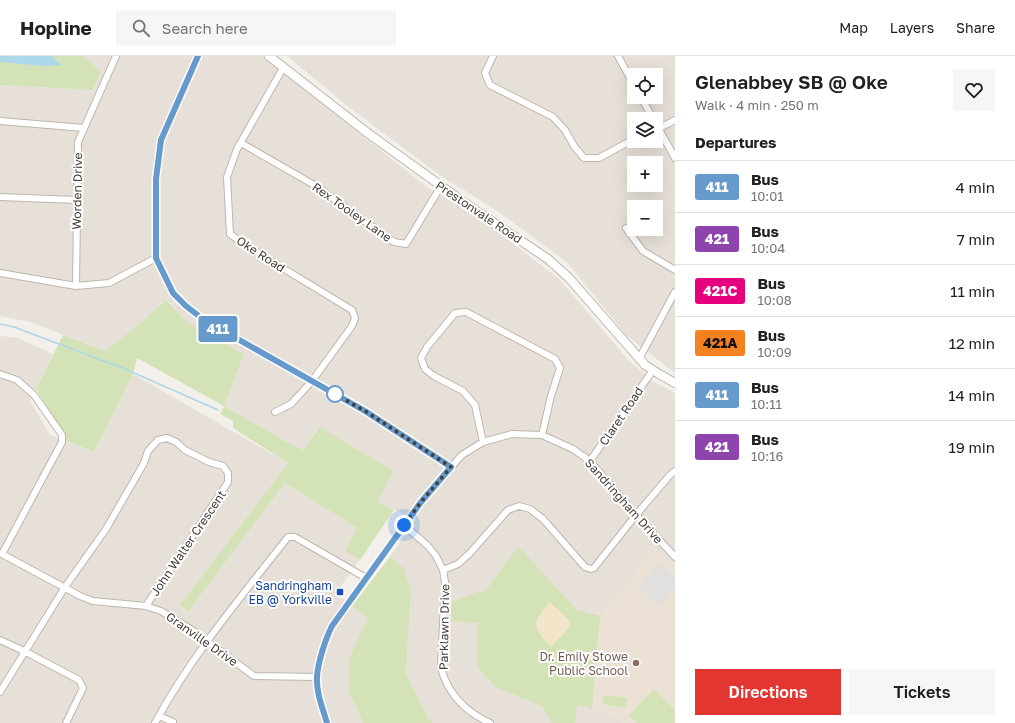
<!DOCTYPE html>
<html lang="en">
<head>
<meta charset="utf-8">
<style>
	body { margin:0; font-family:"Golos Text",sans-serif; background:#f6f6f6; color:#202124; height:100vh; display:flex; flex-direction:column; font-size:15px; white-space:nowrap }
	* { box-sizing:border-box; margin:0 }
	p { font-size:13px; color:#757577 }
	.icon { flex:none; width:22px; height:22px; fill:none; stroke:currentColor; stroke-width:2; stroke-linecap:round; stroke-linejoin:round }
	.map { position:relative; flex:1; overflow:hidden }
	.drawer { display:flex; flex-direction:column; background:#fff; width:340px }
	.drawer>* { flex:none }
	.badge { padding:0 8px; border-radius:3px; font-size:14px; line-height:26px }
	.controls { position:absolute; left:627px; top:12px; display:grid; gap:8px }
	.controls a { display:grid; place-items:center; width:36px; height:36px; border-radius:0px; background:#fff; box-shadow:0 4px 16px #0002; font-size:20px }
	.you { position:absolute; width:20px; height:20px; margin:-10px; border:3px solid #fff; border-radius:50%; background:#1a73e8; box-shadow:0 0 0 6px #1a73e833 }
	.map>.badge { position:absolute; translate:-50% -50%; box-shadow:0 0 0 2px #fff }
	h2 { padding:0 20px; font-size:15px; line-height:36px }
	.round { display:grid; place-items:center; flex:none; width:42px; height:42px; border-radius:0px; background:#f6f6f6 }
	.head { display:flex; align-items:center; justify-content:space-between; height:68px; padding:0 20px }
	h1 { font-size:19px; font-weight:600; line-height:30px }
	.cta { display:flex; gap:8px; margin-top:auto; padding:8px 20px }
	.cta a { flex:1; height:46px; border-radius:0px; background:#e43630; color:#fff; font-size:16px; font-weight:600; line-height:46px; text-align:center }
	.cta a+a { background:#f6f6f6; color:#202124 }
	ul { padding:0; list-style:none }
	li { display:flex; align-items:center; gap:12px; height:52px; padding:0 20px; border-top:1px solid #e0e0e0 }
	li div { flex:1 }
	li b { display:block; font-size:15px }
	li em { font-style:normal }
	li .badge { min-width:44px; font-weight:700; text-align:center }
	header { display:flex; align-items:center; gap:24px; box-sizing:border-box; height:56px; padding:0 20px; background:#fff; border-bottom:1px solid #e0e0e0 }
	header strong { font-size:19px }
	nav { display:flex; gap:22px; margin-inline-start:auto; font-size:14px }
	.search { width:280px; height:36px; background:#f6f6f6; display:flex; align-items:center; gap:10px; box-sizing:border-box; padding:0 14px; border-radius:0px; color:#757577; font-size:15px }
	main { display:flex; flex:1; min-height:0 }
	.map>svg:first-child { display:block }
	.residential { fill:#e6e0d8; fill-rule:evenodd }
	.education { fill:#ebe2d5 }
	.green { fill:#d4e3b7 }
	.sand { fill:#f3e5ca }
	.parking { fill:#e2e0de }
	.water { fill:#acd8e9 }
	.lines { fill:none; stroke-linecap:round; stroke-linejoin:round }
	.stream { stroke:#acd8e9; stroke-width:1.5 }
	.minor-casing { stroke:#beb6ad; stroke-width:8 }
	.tertiary-casing { stroke:#beb6ad; stroke-width:10 }
	.minor { stroke:#fff; stroke-width:6 }
	.tertiary { stroke:#fff; stroke-width:8 }
	.line-casing { stroke:#fff; stroke-width:9 }
	.line { stroke:#69c; stroke-width:6 }
	.walk { stroke:#463f38; stroke-width:4; stroke-dasharray:0 7.2 }
	.stop-dot { fill:#fff; stroke:#69c; stroke-width:2 }
	.transit-dot { fill:#1a4fb4; stroke:#fff; stroke-width:1.5 }
	.education-dot { fill:#8d6e63; stroke:#fff; stroke-width:1.5 }
	.labels { text-anchor:middle; dominant-baseline:central; stroke-width:4; stroke-linejoin:round; paint-order:stroke }
	.street-label { font-size:12px; fill:#463f38; stroke:#fff }
	.transit-label { font-size:12px; fill:#164399; stroke:#fff; text-anchor:end }
	.education-label { font-size:12px; fill:#785e54; stroke:#fff; text-anchor:end }
</style>
</head>
<body>
<header>
<strong>Hopline</strong>
<div class="search"><svg class="icon" aria-label="search" viewBox="0 0 24 24"><circle cx="10" cy="10" r="6"/><path d="M15 15l6 6"/></svg>Search here</div>
<nav><a>Map</a><a>Layers</a><a>Share</a></nav>
</header>
<main>
<div class="map">
<svg width="675" height="667" viewBox="0 0 675 667">
	<rect width="100%" height="100%" fill="#f3efea"/>
	<path class="residential" d="M83,0H262L427,131L482,164L559,223L630,306L656,327L675,337V667H433L429,663L406,618L411,535L404,512L390,501L416,463L377,446L393,415L318,371L303,395L224,350L244,298L188,267L167,244L144,264L105,295L31,266L0,260V29L93,34L101,15Z
		M287,0H675V317L627,280L568,207L496,154L441,120L350,52ZM634,19H656V41H634ZM634,63H656V85H634ZM634,107H656V129H634ZM634,151H656V173H634Z
		M0,280L18,282L53,298L30,345L50,379L94,396L133,318L288,407L180,549L188,556L285,427L357,472L345,495L360,504L335,538L368,562L349,636L363,667H0Z"/>
	<path class="education" d="M654,492L675,513V667H626L592,653L600,560Z"/>
	<path class="green" d="M0,0H83L101,15L93,34L0,29Z
		M166,244L188,267L244,298L224,350L303,395L319,371L394,415L377,446L394,454L360,504L345,495L357,472L285,427L188,556L180,549L288,407L233,372V365L220,358L224,350L137,302L133,318L94,396L64,384L57,367L36,333L63,279L105,295L144,264Z
		M516,493L522,494L577,554L600,560L592,653L586,650H577L575,667H552L542,650L496,631L478,612L477,583L478,567L451,565L452,545L486,534Z
		M390,501L404,512L411,535L406,618L429,663L433,667H363L349,636L350,601L368,562L352,550Z
		M654,633L675,654V667H637L629,659Z
		M604,639L627,642L625,652L602,648Z"/>
	<path class="sand" d="M550,546L570,565V571L551,591C532,571 531,567 550,546Z"/>
	<path class="parking" d="M659,507L675,520V531L660,550L638,532Z"/>
	<path class="water" d="M0,0H51L62,9L43,10L0,6Z"/>
	<g class="lines">
		<path class="stream" d="M0,268L14,271L125,313L218,354"/>
		<defs>
			<path id="minor" d="M198,0L161,84L156,123V202L173,237L186,250L204,264L365,355L451,411
				M493,0L485,17L490,29L553,61L565,74L574,90L584,102H599L634,83
				M618,0L634,29
				M641,41L653,63
				M0,65L84,72
				M656,68L675,102
				M656,74L675,64
				M241,87L316,130L394,186L406,188L441,130
				M0,141L77,144
				M626,172L643,195L675,214
				M0,217L76,230L109,227L156,202
				M76,230L78,86L116,0
				M639,303L675,236
				M0,318L17,324L34,339L62,379V386L2,498
				M275,356L291,348L312,325L352,270L355,262L352,254L248,191L230,178L227,121L237,93L283,12
				M483,386L475,349L463,335L434,320L425,313L421,302L427,291L455,257L466,256L555,303L560,312L551,340L542,379
				M590,405L653,314
				M404,469L428,490L436,500L443,514L446,532L444,547L441,612C448,638 466,656 490,667
				M0,497L80,540L93,545L146,550L161,555L192,574L254,620L317,621
				M443,514L458,508L470,497L508,454L519,450L530,453L543,463L585,511L591,513L594,512L636,459L670,419L675,415
				M0,584L26,596L79,624L83,632L66,667
				M0,636L65,531L106,473L144,407L148,395L158,384L167,382L176,386L185,394L209,406L223,410L228,417V426L146,550
				M159,660L173,666
				M155,667C191,600 241,541 288,481H295L366,522
				M327,667C323,653 316,637 317,621C318,606 325,585 332,570L421,446L451,411L462,399L483,386L512,378L542,379L573,393L590,405L636,459L675,501"/>
			<path id="tertiary" d="M269,0L369,78L472,152L548,203L569,222L645,309L659,318L675,327"/>
		</defs>
		<use href="#minor" class="minor-casing"/>
		<use href="#tertiary" class="tertiary-casing"/>
		<use href="#minor" class="minor"/>
		<use href="#tertiary" class="tertiary"/>
	</g>
	<g class="lines">
		<defs>
			<path id="line" d="M198,0L161,84L156,123V202L173,237L186,250L204,264L365,355L451,411L421,446L332,570C325,584 318,606 317,621C316,637 323,653 327,667"/>
		</defs>
		<use href="#line" class="line-casing"/>
		<use href="#line" class="line"/>
		<path class="walk" d="M335,338L365,355L451,411L421,446L404,469"/>
	</g>
	<circle class="stop-dot" cx="335" cy="338" r="8"/>
	<rect class="transit-dot" x="336" y="532" width="8" height="8" rx="2"/>
	<circle class="education-dot" cx="636" cy="607" r="4"/>
	<g class="labels">
		<g class="street-label">
			<text transform="translate(77 135) rotate(-89)">Worden Drive</text>
			<text transform="translate(352 156) rotate(35)">Rex Tooley Lane</text>
			<text transform="translate(479 156) rotate(34)">Prestonvale Road</text>
			<text transform="translate(261 198) rotate(33)">Oke Road</text>
			<text transform="translate(621 360) rotate(-56)">Claret Road</text>
			<text transform="translate(624 445) rotate(48)">Sandringham Drive</text>
			<text transform="translate(188 487) rotate(-56)">John Walter Crescent</text>
			<text transform="translate(444 571) rotate(-89)">Parklawn Drive</text>
			<text transform="translate(202 583) rotate(35)">Granville Drive</text>
		</g>
		<g class="transit-label">
			<text x="332" y="529">Sandringham<tspan x="332" dy="14">EB @ Yorkville</tspan></text>
		</g>
		<g class="education-label">
			<text x="628" y="600">Dr. Emily Stowe<tspan x="628" dy="14">Public School</tspan></text>
		</g>
	</g>
</svg>
<div class="controls">
<a><svg class="icon" aria-label="locate" viewBox="0 0 24 24"><circle cx="12" cy="12" r="6"/><path d="M12 2v4M12 18v4M2 12h4M18 12h4"/></svg></a>
<a><svg class="icon" aria-label="layers" viewBox="0 0 24 24"><path d="M12 4l9 5-9 5-9-5zM3 14l9 5 9-5"/></svg></a>
<a>+</a>
<a>−</a>
</div>
<div class="you" style="left:404px;top:469px"></div>
<b class="badge" style="left:218px;top:273px;background:#69c;color:#fff">411</b>
</div>
<section class="drawer">
<div class="head"><div><h1>Glenabbey SB @ Oke</h1><p>Walk · 4 min · 250 m</p></div><a class="round"><svg class="icon" aria-label="heart" viewBox="0 0 24 24"><path d="M12 20l-8-8c-3-5 5-10 8-4 3-6 11-1 8 4z"/></svg></a></div>
<h2>Departures</h2>
<ul>
<li><span class="badge" style="background:#69c;color:#fff">411</span><div><b>Bus</b><p>10:01</p></div><em>4 min</em></li>
<li><span class="badge" style="background:#8e44ad;color:#fff">421</span><div><b>Bus</b><p>10:04</p></div><em>7 min</em></li>
<li><span class="badge" style="background:#e6007e;color:#fff">421C</span><div><b>Bus</b><p>10:08</p></div><em>11 min</em></li>
<li><span class="badge" style="background:#f58220;color:#111">421A</span><div><b>Bus</b><p>10:09</p></div><em>12 min</em></li>
<li><span class="badge" style="background:#69c;color:#fff">411</span><div><b>Bus</b><p>10:11</p></div><em>14 min</em></li>
<li><span class="badge" style="background:#8e44ad;color:#fff">421</span><div><b>Bus</b><p>10:16</p></div><em>19 min</em></li>
</ul>
<div class="cta"><a>Directions</a><a>Tickets</a></div>
</section>
</main>
</body>
</html>
